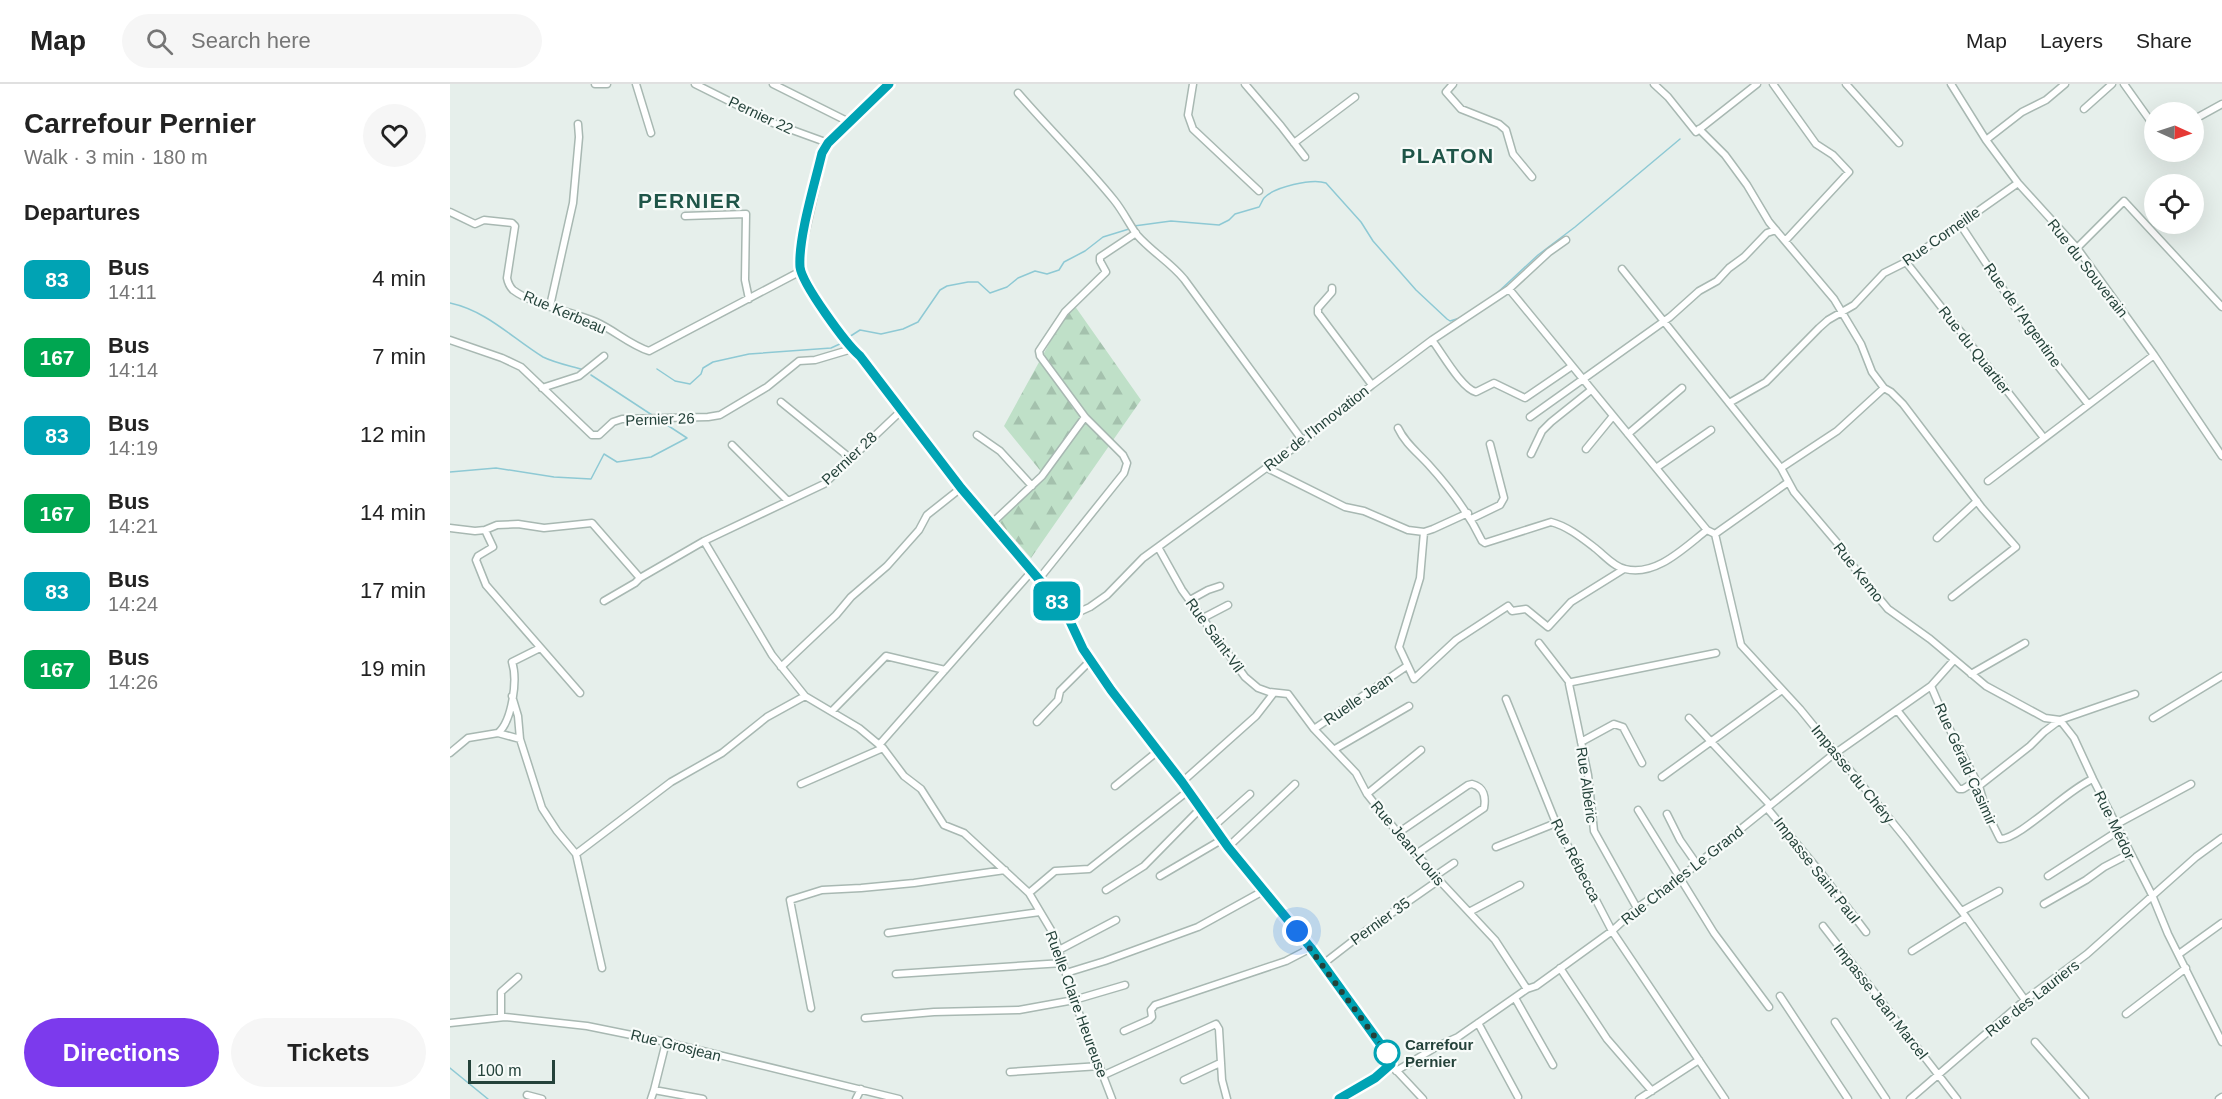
<!DOCTYPE html>
<html lang="en">
<head>
<meta charset="utf-8">
<style>
	body { margin:0; font-family:Helvetica,sans-serif; background:#f6f6f6; color:#222; height:100vh; display:flex; flex-direction:column; font-size:22px; white-space:nowrap }
	* { box-sizing:border-box; margin:0 }
	p { font-size:20px; color:#767676 }
	.icon { flex:none; width:33px; height:33px; fill:none; stroke:currentColor; stroke-width:2; stroke-linecap:round; stroke-linejoin:round }
	.map { position:relative; flex:1; overflow:hidden }
	.panel { display:flex; flex-direction:column; background:#fff; width:450px }
	.panel>* { flex:none }
	.badge { padding:0 12px; border-radius:9px; font-size:21px; line-height:39px }
	.needle { width:39px; rotate:93deg }
	.buttons { position:absolute; left:1694px; top:18px; display:grid; gap:12px }
	.buttons a { display:grid; place-items:center; width:60px; height:60px; border-radius:50%; background:#fff; box-shadow:0 6px 24px #0002; font-size:30px }
	.scale { position:absolute; left:18px; bottom:15px; width:87px; box-sizing:border-box; padding-left:6px; border:3px solid #24423a; border-top:0; font-size:16px; line-height:21px; white-space:nowrap; color:#24423a; -webkit-text-stroke:4px #f7fbf9; paint-order:stroke }
	.you { position:absolute; width:30px; height:30px; margin:-15px; border:4px solid #fff; border-radius:50%; background:#1a73e8; box-shadow:0 0 0 9px #1a73e833 }
	.map>.badge { position:absolute; translate:-50% -50%; box-shadow:0 0 0 3px #fff }
	h2 { padding:0 24px; font-size:22px; line-height:54px }
	.round { display:grid; place-items:center; flex:none; width:63px; height:63px; border-radius:32px; background:#f6f6f6 }
	.head { display:flex; align-items:center; justify-content:space-between; height:102px; padding:0 24px }
	h1 { font-size:28px; font-weight:700; line-height:45px }
	.action { display:flex; gap:12px; margin-top:auto; padding:12px 24px }
	.action a { flex:1; height:69px; border-radius:36px; background:#7c3aed; color:#fff; font-size:24px; font-weight:700; line-height:69px; text-align:center }
	.action a+a { background:#f6f6f6; color:#222 }
	ul { padding:0; list-style:none }
	li { display:flex; align-items:center; gap:18px; height:78px; padding:0 24px }
	li div { flex:1 }
	li b { display:block; font-size:22px }
	li em { font-style:normal }
	li .badge { min-width:66px; font-weight:700; text-align:center }
	header { display:flex; align-items:center; gap:36px; box-sizing:border-box; height:84px; padding:0 30px; background:#fff; border-bottom:2px solid #e0e0e0 }
	header strong { font-size:28px }
	nav { display:flex; gap:33px; margin-inline-start:auto; font-size:21px }
	.search { width:420px; height:54px; background:#f6f6f6; display:flex; align-items:center; gap:15px; box-sizing:border-box; padding:0 21px; border-radius:33px; color:#767676; font-size:22px }
	main { display:flex; flex:1; min-height:0 }
	.map>svg:first-child { display:block }
	.forest { fill:url(#forest-firs) }
	.lines { fill:none; stroke-linecap:round; stroke-linejoin:round }
	.stream { stroke:#8ec9d4; stroke-width:1.5 }
	.minor-casing { stroke:#a8b8b2; stroke-width:9 }
	.tertiary-casing { stroke:#a8b8b2; stroke-width:10 }
	.minor { stroke:#fff; stroke-width:6 }
	.tertiary { stroke:#fff; stroke-width:8 }
	.line-casing { stroke:#fff; stroke-width:14 }
	.line { stroke:#00a3b4; stroke-width:9 }
	.walk { stroke:#24423a; stroke-width:6; stroke-dasharray:0 10.8 }
	.stop-dot { fill:#fff; stroke:#00a3b4; stroke-width:3 }
	.labels { text-anchor:middle; dominant-baseline:central; stroke-width:4.5; stroke-linejoin:round; paint-order:stroke }
	.street-label { font-size:15px; fill:#24423a; stroke:#f7fbf9 }
	.stop-label { font-size:15px; font-weight:bold; fill:#24423a; stroke:#f7fbf9; text-anchor:start }
	.district-label { font-size:21px; font-weight:bold; letter-spacing:1.5px; fill:#1f5548; stroke:#f7fbf9 }
</style>
</head>
<body>
<header>
<strong>Map</strong>
<div class="search"><svg class="icon" aria-label="search" viewBox="0 0 24 24"><circle cx="10" cy="10" r="6"/><path d="M15 15l6 6"/></svg>Search here</div>
<nav><a>Map</a><a>Layers</a><a>Share</a></nav>
</header>
<main>
<section class="panel">
<div class="head"><div><h1>Carrefour Pernier</h1><p>Walk · 3 min · 180 m</p></div><a class="round"><svg class="icon" aria-label="heart" viewBox="0 0 24 24"><path d="M12 20l-8-8c-3-5 5-10 8-4 3-6 11-1 8 4z"/></svg></a></div>
<h2>Departures</h2>
<ul>
<li><span class="badge" style="background:#00a3b4;color:#fff">83</span><div><b>Bus</b><p>14:11</p></div><em>4 min</em></li>
<li><span class="badge" style="background:#00a651;color:#fff">167</span><div><b>Bus</b><p>14:14</p></div><em>7 min</em></li>
<li><span class="badge" style="background:#00a3b4;color:#fff">83</span><div><b>Bus</b><p>14:19</p></div><em>12 min</em></li>
<li><span class="badge" style="background:#00a651;color:#fff">167</span><div><b>Bus</b><p>14:21</p></div><em>14 min</em></li>
<li><span class="badge" style="background:#00a3b4;color:#fff">83</span><div><b>Bus</b><p>14:24</p></div><em>17 min</em></li>
<li><span class="badge" style="background:#00a651;color:#fff">167</span><div><b>Bus</b><p>14:26</p></div><em>19 min</em></li>
</ul>
<div class="action"><a>Directions</a><a>Tickets</a></div>
</section>
<div class="map">
<svg width="1772" height="1015" viewBox="0 0 1772 1015">
	<defs>
		<pattern id="forest-firs" width="22" height="20" patternUnits="userSpaceOnUse" patternTransform="scale(1.5)"><rect width="22" height="20" fill="#bfe0c8"/><path d="M5 1l3.5 6h-7zM16 11l3.5 6h-7z" fill="#a4c1ad"/></pattern>
	</defs>
	<rect width="100%" height="100%" fill="#e6efeb"/>
	<path class="forest" d="M622,218L691,316L581,474L546,434L593,390L554,342Z"/>
	<g class="lines">
		<path class="stream" d="M684,142L721,137L769,141L779,136L785,130L809,123C810,122 813,115 814,114C824,103 862,94 876,99L911,138L923,157L966,206L997,235L1000,237L1013,233
			M1046,210L1088,171L1125,143L1230,55
			M0,219C37,227 62,254 93,273C105,279 121,282 134,286
			M399,253L410,246L431,250L453,245L468,238L490,206L497,202L518,198H528L540,209L557,203L568,194L585,187L597,190L609,186L614,178L635,167L653,153L679,145
			M207,285L225,297L240,300L251,290L253,284L263,278L299,270L381,264L392,259
			M141,291L202,331
			M0,388L46,384L104,393L141,395L154,370L167,378L201,373L237,354L211,337
			M0,984L38,1015"/>
		<defs>
			<path id="minor" d="M145,0H157
				M186,0L201,49
				M245,0L323,39L378,59
				M323,0L399,38
				M743,0L738,31L743,45L809,107
				M795,0L831,42L855,73
				M1003,0L996,8L1011,25L1049,40L1056,46L1063,70L1082,93
				M1204,0L1218,13L1246,48L1307,0
				M1323,0L1366,60L1383,71L1399,88L1336,156
				M1396,0L1449,59
				M1501,0L1536,56L1568,99L1627,164L1704,271L1772,372
				M1674,0L1704,42
				M568,9C599,45 634,79 664,116C673,127 679,140 687,151C702,168 720,178 734,195L853,357
				M1634,25L1662,0
				M1743,36L1772,20
				M1249,45L1275,71L1297,101L1319,138L1384,215L1411,260L1422,288L1434,304L1441,308L1453,320L1532,424L1566,463L1502,513
				M1536,56L1572,28L1596,16L1615,0
				M844,59L905,13
				M0,128L25,140L34,136L62,139L65,142L57,194C58,199 59,202 63,206C83,221 123,228 146,238C164,246 180,261 199,267L351,187
				M235,132L296,130L295,196L299,215
				M1510,140L1582,249L1638,320
				M1627,164L1674,117L1772,223
				M1456,178L1594,354
				M1172,185L1331,384L1344,408L1389,461L1408,489L1438,525L1480,555L1536,602L1595,634L1610,636L1624,654L1643,695L1702,811L1718,850L1772,958
				M882,204V208L868,224V229L922,301
				M1059,205L1257,446L1265,450L1337,399
				M100,222L123,119L129,53L128,40
				M0,256L52,274L71,283L142,351H149L163,338L172,335L258,333L270,331L317,303L349,277L365,276L402,265
				M982,256C992,269 1012,305 1026,308L1044,299L1075,314L1122,282
				M92,304L129,292L154,272
				M331,318L400,374
				M1279,319L1316,298L1369,244L1378,236L1404,221L1434,189L1456,178L1568,99
				M1080,333L1220,233L1249,207L1267,197L1279,184L1294,173L1317,149L1326,146
				M948,344C955,359 967,368 978,380C1000,404 1018,428 1032,457L1035,459L1101,438C1117,442 1132,454 1145,464C1154,471 1164,483 1175,485C1206,493 1235,463 1257,446
				M1178,350L1232,304
				M527,351L550,367L582,402
				M282,361L338,417
				M1136,365L1163,332
				M1081,370L1092,347L1101,338L1141,306
				M817,384L895,423L914,427L958,446L974,448L983,445L1018,429
				M1206,384L1261,346
				M1331,384L1387,347L1434,304
				M1538,397L1704,271
				M1021,435L1050,421L1054,414L1040,360
				M541,440L592,392L635,333
				M0,444L25,447L35,446L47,441L68,440L94,444L142,439L190,494L254,457L322,571L355,612L409,644L433,664L454,692L471,705L494,741L514,749L579,809
				M35,446L43,463L28,472L26,476L36,501L130,609
				M974,448L970,494L949,563L964,595L1006,556L1058,522L1062,527L1076,525L1098,543L1121,518L1174,485
				M1265,450L1291,561L1350,625L1456,755L1516,833L1575,916
				M1487,454L1527,417
				M254,457L374,400L452,326
				M708,463L732,506L795,593L808,604L819,608L838,610L864,645L906,689L917,710L948,749L989,796L1045,856L1077,905
				M589,495L674,389L677,379L673,371L635,333L590,272L589,267L615,228L656,188L650,177V173L686,149
				M740,516L758,506L770,502
				M154,517L185,499L190,494
				M618,533L640,523L657,511L693,474L853,357L922,301L982,256L1059,205L1099,168L1116,156
				M753,534L778,521
				M1089,559L1120,599
				M331,583L386,531L401,513L437,482L469,446L477,431L511,404
				M1521,590L1575,559
				M1481,602L1498,642L1529,702L1537,729L1550,755C1569,756 1619,704 1643,695
				M62,612L68,632L70,655L92,724L107,747L126,770L152,884
				M1056,615L1106,739L1162,847L1275,1015
				M1447,626L1509,705H1513L1526,697
				M382,627L436,572L495,586
				M1239,634L1320,721
				M1703,634L1772,592
				M587,638L608,616L610,607L641,576
				M864,645L957,582
				M48,649C62,637 68,596 62,578L90,564
				M1131,658L1164,640L1173,643L1192,679
				M429,661L582,487
				M885,665L959,622
				M0,669L18,654L48,649L70,655
				M1212,693L1332,606
				M732,698L806,632L823,610
				M351,700L433,664
				M665,702L708,667
				M1529,702L1580,662L1594,648L1610,636L1685,610
				M917,710L971,666
				M1317,724L1371,789L1416,848
				M1188,726L1264,849L1319,923
				M1217,730L1230,756L1246,779
				M1665,741L1741,700
				M764,742L800,710
				M948,749L1018,701L1022,700C1034,703 1036,713 1034,724L966,770
				M778,763L845,700
				M1046,763L1106,739
				M126,770L221,698L272,669L317,633L355,612
				M710,792L773,755
				M985,792L1004,779
				M1598,792L1668,747
				M656,806L694,782L751,724
				M1594,820L1636,796L1654,783L1679,770
				M1187,824L1144,747L1138,691L1119,600L1122,598L1266,569
				M1512,827L1549,807
				M1019,828L1070,801
				M1373,842L1507,1015
				M438,849L590,828
				M609,866L666,836
				M1462,867L1516,833
				M1729,870L1772,839
				M873,880L913,849L989,796
				M1110,884L1157,955L1202,1007
				M616,889L655,877L748,843L815,806
				M446,890L613,879
				M1330,912L1398,1015
				M1065,914L1103,981
				M361,924L340,816L372,806L411,804L464,799L555,786
				M1676,930L1736,884
				M51,933V908L68,893
				M415,934L484,928L569,926L624,916L675,901
				M1385,938L1436,1015
				M0,939L55,933L137,942L216,958L449,1015
				M1028,939L1068,1013
				M674,947L699,936L702,933L701,926L705,921L836,877L861,864
				M216,958L204,1006L253,1015
				M1585,958L1635,1015
				M945,985L973,1015
				M946,987L988,962L1008,953L1077,905L1086,902L1162,847L1187,824L1230,794L1380,673L1481,602L1504,576
				M560,988L650,982
				M654,991L766,940L769,945L772,996L777,1015
				M734,996L770,979
				M77,1011L92,1015
				M201,1015L204,1006
				M406,1015L411,1005
				M662,1015L624,916L604,851L579,809L605,787L639,785L738,707
				M1189,1015L1249,976
				M1460,1015L1575,916L1637,870L1746,773L1772,754
				M1769,1015L1772,1013"/>
			<path id="tertiary" d="M439,0L378,59L373,69L351,166V187L374,226L402,265L452,326L511,404L604,513L618,533L633,565L661,606L732,698L778,763L861,864L939,972L941,980L925,994L889,1015"/>
		</defs>
		<use href="#minor" class="minor-casing"/>
		<use href="#tertiary" class="tertiary-casing"/>
		<use href="#minor" class="minor"/>
		<use href="#tertiary" class="tertiary"/>
	</g>
	<g class="lines">
		<defs>
			<path id="line" d="M439,0L378,59L372,69C365,99 348,154 350,183C352,200 396,260 410,272L511,404L604,513L618,533L633,565L661,606L732,698L778,763L861,864L939,972L941,980L925,994L889,1015"/>
		</defs>
		<use href="#line" class="line-casing"/>
		<use href="#line" class="line"/>
		<path class="walk" d="M847,847L939,972L937,969"/>
	</g>
	<circle class="stop-dot" cx="937" cy="969" r="12"/>
	<g class="labels">
		<g class="street-label">
			<text transform="translate(311 31) rotate(25)">Pernier 22</text>
			<text transform="translate(1491 152) rotate(-35)">Rue Corneille</text>
			<text transform="translate(1638 184) rotate(52)">Rue du Souverain</text>
			<text transform="translate(115 228) rotate(23)">Rue Kerbeau</text>
			<text transform="translate(1573 231) rotate(55)">Rue de l'Argentine</text>
			<text transform="translate(1525 266) rotate(52)">Rue du Quartier</text>
			<text transform="translate(210 335) rotate(-2)">Pernier 26</text>
			<text transform="translate(866 344) rotate(-38)">Rue de l'Innovation</text>
			<text transform="translate(399 374) rotate(-43)">Pernier 28</text>
			<text transform="translate(1409 488) rotate(52)">Rue Kemo</text>
			<text transform="translate(765 551) rotate(54)">Rue Saint-Vil</text>
			<text transform="translate(908 615) rotate(-34)">Ruelle Jean</text>
			<text transform="translate(1516 680) rotate(66)">Rue Gérald Casimir</text>
			<text transform="translate(1403 690) rotate(51)">Impasse du Chéry</text>
			<text transform="translate(1137 701) rotate(82)">Rue Albéric</text>
			<text transform="translate(1665 741) rotate(64)">Rue Médor</text>
			<text transform="translate(958 759) rotate(50)">Rue Jean-Louis</text>
			<text transform="translate(1126 776) rotate(63)">Rue Rébecca</text>
			<text transform="translate(1367 786) rotate(52)">Impasse Saint Paul</text>
			<text transform="translate(1232 791) rotate(-38)">Rue Charles Le Grand</text>
			<text transform="translate(930 837) rotate(-36)">Pernier 35</text>
			<text transform="translate(1582 914) rotate(-38)">Rue des Lauriers</text>
			<text transform="translate(1431 917) rotate(52)">Impasse Jean Marcel</text>
			<text transform="translate(627 920) rotate(70)">Ruelle Claire Heureuse</text>
			<text transform="translate(226 961) rotate(14)">Rue Grosjean</text>
		</g>
		<g class="stop-label">
			<text x="955" y="960">Carrefour<tspan x="955" dy="17">Pernier</tspan></text>
		</g>
		<g class="district-label">
			<text x="998" y="71">PLATON</text>
			<text x="240" y="116">PERNIER</text>
		</g>
	</g>
</svg>
<div class="buttons">
<a><svg class="needle" viewBox="-14 -14 28 28"><path d="M0-13l5 13h-10z" fill="#e53935"/><path d="M0 13l5-13h-10z" fill="#767676"/></svg></a>
<a><svg class="icon" aria-label="locate" viewBox="0 0 24 24"><circle cx="12" cy="12" r="6"/><path d="M12 2v4M12 18v4M2 12h4M18 12h4"/></svg></a>
</div>
<div class="scale">100 m</div>
<div class="you" style="left:847px;top:847px"></div>
<b class="badge" style="left:607px;top:517px;background:#00a3b4;color:#fff">83</b>
</div>
</main>
</body>
</html>
